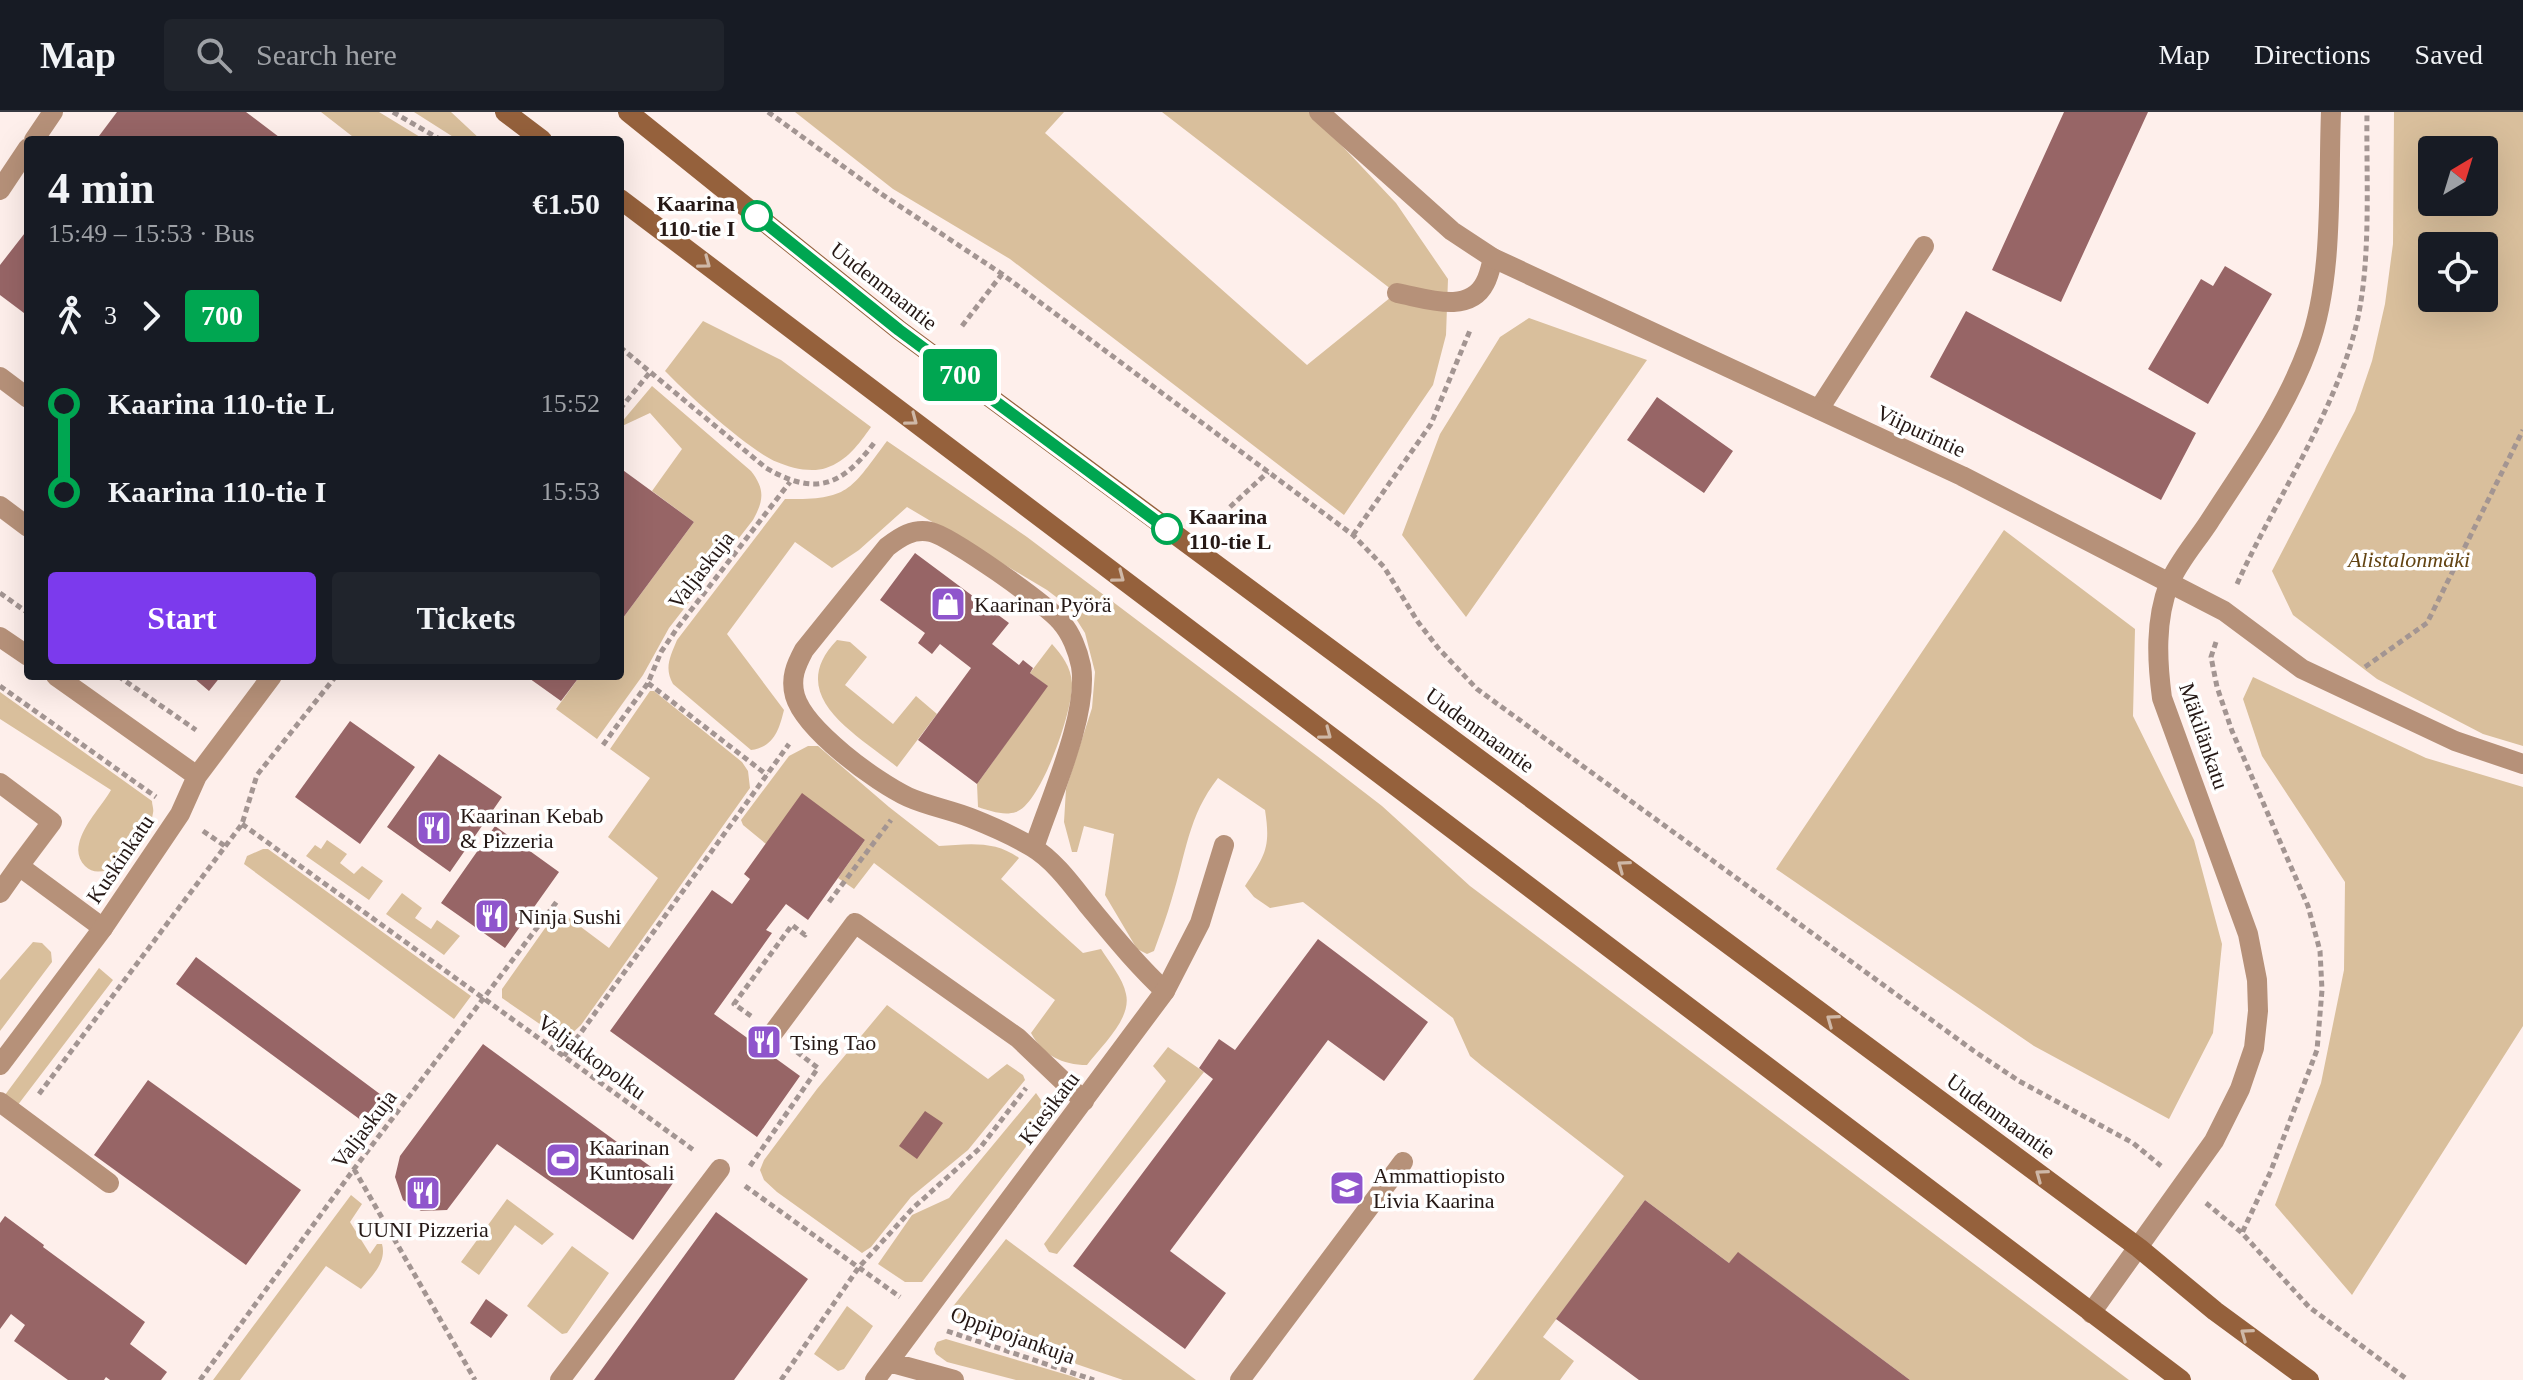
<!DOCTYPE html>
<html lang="en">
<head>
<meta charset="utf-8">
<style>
	body { margin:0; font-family:"Times New Roman",serif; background:#20242c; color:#f1f3f6; height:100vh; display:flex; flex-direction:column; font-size:30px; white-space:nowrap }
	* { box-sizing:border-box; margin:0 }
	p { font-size:26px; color:#9ea1a6 }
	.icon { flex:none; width:44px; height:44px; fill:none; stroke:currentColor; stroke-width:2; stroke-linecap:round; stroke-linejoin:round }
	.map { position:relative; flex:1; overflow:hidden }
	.drawer { position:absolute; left:24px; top:24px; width:600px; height:544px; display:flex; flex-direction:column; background:#171b24; border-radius:8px; box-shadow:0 8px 32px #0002 }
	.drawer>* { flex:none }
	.badge { padding:0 16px; border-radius:6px; font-size:28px; line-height:52px }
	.needle { width:52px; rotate:38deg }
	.fabs { position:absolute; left:2418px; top:24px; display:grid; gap:16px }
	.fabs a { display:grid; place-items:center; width:80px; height:80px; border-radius:8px; background:#171b24; box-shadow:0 8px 32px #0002; font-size:40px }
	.map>.badge { position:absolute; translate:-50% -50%; box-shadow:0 0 0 4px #fff }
	.legs { display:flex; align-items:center; gap:12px; height:88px; padding:0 24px; font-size:26px }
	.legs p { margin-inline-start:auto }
	.summary { display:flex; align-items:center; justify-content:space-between; height:136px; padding:0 24px }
	h1 { font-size:44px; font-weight:600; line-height:60px }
	.primary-button { display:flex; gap:16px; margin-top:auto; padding:16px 24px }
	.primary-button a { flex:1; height:92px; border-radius:8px; background:#7c3aed; color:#fff; font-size:32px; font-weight:600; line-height:92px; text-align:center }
	.primary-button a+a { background:#20242c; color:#f1f3f6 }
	ul { padding:0 24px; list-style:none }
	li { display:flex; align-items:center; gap:28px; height:88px; font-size:30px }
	li i { display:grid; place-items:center; width:12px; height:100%; margin:0 10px; background:currentColor }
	li i::after { content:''; width:20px; height:20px; margin:-10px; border:6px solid; border-radius:50%; background:#171b24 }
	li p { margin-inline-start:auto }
	li:first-child i { background:linear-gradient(#0000 50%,currentColor 0) }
	li:last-child i { background:linear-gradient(currentColor 50%,#0000 0) }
	header { display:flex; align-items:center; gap:48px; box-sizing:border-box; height:112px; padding:0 40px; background:#171b24; border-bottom:2px solid #363941 }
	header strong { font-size:38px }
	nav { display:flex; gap:44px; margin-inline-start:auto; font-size:28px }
	.search { width:560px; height:72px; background:#20242c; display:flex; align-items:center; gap:20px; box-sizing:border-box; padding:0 28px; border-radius:8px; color:#9ea1a6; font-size:30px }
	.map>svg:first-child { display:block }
	.green { fill:#d9bf9c; fill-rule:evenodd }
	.building { fill:#976566 }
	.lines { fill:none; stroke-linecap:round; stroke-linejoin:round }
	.path { stroke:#a39592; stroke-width:5; stroke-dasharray:6 4; stroke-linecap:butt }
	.lane { stroke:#b69179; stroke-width:20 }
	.street { stroke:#b69179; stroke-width:20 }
	.secondary { stroke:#95613c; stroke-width:20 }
	.oneway { stroke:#cfb8a7 }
	.line-1-casing { stroke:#fff; stroke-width:18 }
	.line-1 { stroke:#00a651; stroke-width:12 }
	.stop-1-dot { fill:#fff; stroke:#00a651; stroke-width:4 }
	.labels { text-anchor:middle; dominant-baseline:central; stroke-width:7; stroke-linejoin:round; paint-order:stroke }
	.stop-label { font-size:22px; font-weight:bold; fill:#251815; stroke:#fff; text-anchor:end }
	.street-label { font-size:22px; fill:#251815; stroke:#fff }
	.park-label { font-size:22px; font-style:italic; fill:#634413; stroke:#fff }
	.poi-label { font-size:22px; fill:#251815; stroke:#fff; text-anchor:start }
</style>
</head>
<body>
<header>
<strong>Map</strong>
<div class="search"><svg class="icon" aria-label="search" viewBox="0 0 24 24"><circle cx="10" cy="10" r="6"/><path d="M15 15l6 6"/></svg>Search here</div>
<nav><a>Map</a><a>Directions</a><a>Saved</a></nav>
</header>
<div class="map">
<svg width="2523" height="1268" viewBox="0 0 2523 1268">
	<rect width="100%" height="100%" fill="#feefeb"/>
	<path class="green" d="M321,0H379L425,28H357Z
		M414,0H451L481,28H458Z
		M795,0H1064L1045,21L1307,253L1396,181L1162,0H1310L1396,91L1448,167L1446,223L1433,273L1344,403L1010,147L893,77Z
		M2394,0H2523V634L2483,622L2377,567L2293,503L2272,459L2355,299L2372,249L2385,192L2393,132ZM2432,38H2484V90H2432ZM2432,134H2484V186H2432Z
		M1529,206L1647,248L1466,505L1402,423L1440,322L1500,225Z
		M703,209L781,248L871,315C859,332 847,349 826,356C811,361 791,356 777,350C751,340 686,281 665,259Z
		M652,274L751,359C765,377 764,388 753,408L669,516L643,563L597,627L556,597L580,564H620V510L694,410L652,379L682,337L650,301L620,315V312Z
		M887,329L1027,425L1321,647L1382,694L1470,774L2129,1268H1910L1739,1141L1729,1151L1645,1088L1543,1225L1574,1249L1560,1268H1473L1624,1064L1482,954L1470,944L1453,906L1303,790L1270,796L1254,785L1245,774C1265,743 1271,736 1265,698L1218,666C1188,704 1186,742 1172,786C1167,804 1160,822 1154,839L1147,842L1137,837L1105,783L1114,722L1084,714L1077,740H1072L1064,710L1066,677L1092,596L1095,560L1085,521L1068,494L1047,478L907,395L859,438L832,456L795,430L727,522L784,598C779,618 774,635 751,638L673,572C664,556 670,545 677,528L785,387C850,388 850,378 887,329Z
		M2004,418L2135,517L2133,604L2194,728L2222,832L2213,921L2169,1007L2034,934L1776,757Z
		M837,528L850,530L867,545L845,573L893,612L916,584L937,602L897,655C857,622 783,584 837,528Z
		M1052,532C1062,543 1071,555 1072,571C1074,596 1041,692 1016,700C1004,704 990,699 978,695L977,672L1047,574L1030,561Z
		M2253,565L2426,646L2523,675V914L2352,1183L2275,1093L2321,971L2344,858L2345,770L2262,644L2243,587Z
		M650,579H654L742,650L748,659L750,676L581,913L566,927L560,926L502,886V877L555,802L561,800L609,836L658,766L608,725L650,666L610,637Z
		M0,580L152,689C152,693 154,697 153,701C150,723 108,777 85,754C79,748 77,740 79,732C83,713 101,695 111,678L0,607Z
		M808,634H818L889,695L939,734C968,732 995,728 1019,746L1001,767L1083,841L1101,837C1109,850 1123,866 1126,882C1132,907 1101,934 1087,953C1062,953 1043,943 1031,921L1055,888L874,751L854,777L838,766L865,728L766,732L743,713L741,708L789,644Z
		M327,728L347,742L340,751L354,762L362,754L383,769L369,788L306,744L315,733L321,737Z
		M263,737H268L471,884L454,907L244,752L247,744Z
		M402,781L422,796L415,806L431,817L437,808L460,824L444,843L386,802Z
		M33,830L42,831L51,840L52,850L0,919V868Z
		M99,856L113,868L14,998L2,987Z
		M887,893L988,967L1007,952L1023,963L1025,968L968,1038L911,1085L871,1135L862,1141L777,1080L764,1068L760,1058L764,1048L817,977Z
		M1168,935L1204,960L1057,1142L1049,1140L1044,1132L1166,969L1153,954Z
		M1036,981L1050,1001L1048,1006L922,1170H905L878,1152L912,1103L949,1086Z
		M351,1083L362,1092L350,1110L370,1142L377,1132H382C387,1150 372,1164 361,1177L326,1154L240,1268H213Z
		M507,1087L554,1122L542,1133L515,1113L479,1163L461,1150Z
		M1006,1127L1196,1268H1123L953,1210L949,1204L951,1197Z
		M572,1134L609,1161L567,1221L562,1222L527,1194Z
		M847,1194L873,1214L844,1257L838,1259L814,1242Z
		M946,1227L1071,1264L1082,1268H1016L947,1250L936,1242L934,1237L937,1230Z"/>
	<path class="building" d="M117,0H246L283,28H96Z
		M2064,0H2148L2061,190L1992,158Z
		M28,117V204L0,183V153Z
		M2225,154L2272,182L2208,292L2148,257L2201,167L2213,174Z
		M1966,199L2196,321L2161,388L1930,265Z
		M1657,285L1733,339L1704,381L1627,328Z
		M620,356L694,410L620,510Z
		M915,441L1009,511L992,532L1019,553L1023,548L1033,556L1030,561L1048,574L977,672L918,628L971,556L940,532L932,542L918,531L925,521L880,488Z
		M198,564H221L209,579L195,567Z
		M526,564H580L561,589Z
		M350,609L415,655L360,732L295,685Z
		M439,642L502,685L450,760L387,715Z
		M802,681L865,728L808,808L786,792L766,818L772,821L714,902L800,964L757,1025L610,919L712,778L732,792L750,767L744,762Z
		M495,714L559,760L505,836L441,791Z
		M1318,827L1428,910L1384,969L1328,928L1170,1139L1226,1181L1185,1237L1073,1154L1213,967L1199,956L1219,927L1235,938Z
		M196,845L392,991L373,1017L176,872Z
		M483,932L673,1071L633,1128L497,1032L447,1098L421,1099L403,1088L395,1065L400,1044Z
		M148,968L301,1078L246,1153L94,1043Z
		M925,999L943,1011L917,1047L899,1034Z
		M1645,1088L1729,1151L1738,1140L1910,1268H1639L1556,1207Z
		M716,1100L808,1167L734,1268H594Z
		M5,1104L44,1133L43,1135L145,1210L130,1232L167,1260L161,1268H110L106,1265L104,1268H68L14,1229L25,1213L11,1202L0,1217V1111Z
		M486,1187L508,1203L491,1226L470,1211Z"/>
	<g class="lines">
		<path class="path" d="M393,0L441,28
			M768,0L880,81L1002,162L1353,423L1384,455L1418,510L1439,537L1477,577L1974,939L2019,969L2133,1031L2161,1054
			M962,214L1002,162
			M620,235L766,356C815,384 841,375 874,331
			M620,297L651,259
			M1230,395L1268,360
			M1353,423L1431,312L1471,216
			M2237,472C2275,388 2331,308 2355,218C2372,154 2366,67 2367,0
			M0,481L28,501
			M2216,530L2211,545L2217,575L2232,619L2308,794L2320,839L2322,878L2317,938L2270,1061L2242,1121
			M2365,555L2427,511L2523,318
			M118,564L196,618
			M648,571L767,663
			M0,574L156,685
			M603,633L648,571L661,540L678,515L790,370
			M242,712L695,1039
			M203,719L225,734
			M829,790L891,708
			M751,904L734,892L792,813L805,823L807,820
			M564,944L789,632
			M39,982L242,712L257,663L336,564
			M750,1054L818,956L797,940
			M354,1057L475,1268
			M745,1074L900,1185
			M2206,1091L2242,1121L2309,1195L2408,1268
			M947,1219L1094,1268
			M200,1268L354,1057L558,788
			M781,1268L859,1155L913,1096L980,1036L1026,976"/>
		<path class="lane" d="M34,28L53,0
			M0,78L28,36
			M1397,181C1425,186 1469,203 1485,171C1489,164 1491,154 1493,146
			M0,265L28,286
			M1819,297L1924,134
			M0,394L28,415
			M0,671L52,710L19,754L103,816
			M1034,736C1050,687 1089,602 1081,554C1078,539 1071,521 1061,510C1048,493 950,424 931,420C913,416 900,425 887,435L804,538C796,553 790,566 795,584C805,618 876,670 908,685C928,694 951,698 971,706C991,714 1014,724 1032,735C1054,748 1072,773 1087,792C1112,822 1136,852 1165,879
			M0,781L19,754
			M773,921L855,811L1018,926L1084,989
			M0,990L109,1071
			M560,1268L720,1057
			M1240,1268L1403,1050"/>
		<path class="street" d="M1319,0L1452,119L1493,146L1962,364L2224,499L2302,557L2455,629L2523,652
			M0,525L28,544
			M56,564L197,664
			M0,953L103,816L180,702L197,664L272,564
			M2091,1201L2214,1029L2240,977L2254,936L2258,899L2257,868L2248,822L2162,586C2157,549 2155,508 2169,472C2178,450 2196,430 2209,410C2245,354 2285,299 2308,236C2334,167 2328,73 2331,0
			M889,1250L954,1268
			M875,1268L1165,879L1200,811L1224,733"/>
		<path class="secondary" d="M505,0L542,28
			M628,0L899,218L2139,1136L2215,1199L2309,1268
			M620,87L2181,1268"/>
	</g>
	<defs><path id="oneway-chevron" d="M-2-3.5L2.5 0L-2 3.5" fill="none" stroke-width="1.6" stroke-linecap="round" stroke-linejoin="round" transform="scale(2)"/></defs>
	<g class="oneway">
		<use href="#oneway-chevron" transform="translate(705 151) rotate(37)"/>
		<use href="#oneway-chevron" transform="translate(912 308) rotate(37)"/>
		<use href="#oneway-chevron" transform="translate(1119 465) rotate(37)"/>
		<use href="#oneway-chevron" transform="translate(1326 622) rotate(37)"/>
		<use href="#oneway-chevron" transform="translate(1623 754) rotate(-144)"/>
		<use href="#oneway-chevron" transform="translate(1832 908) rotate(-144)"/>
		<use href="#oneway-chevron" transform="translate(2041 1063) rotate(-144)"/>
		<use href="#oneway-chevron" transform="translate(2246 1222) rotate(-144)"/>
	</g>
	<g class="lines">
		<defs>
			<path id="line-1" d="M757,104L899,218L1167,417"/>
		</defs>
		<use href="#line-1" class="line-1-casing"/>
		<use href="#line-1" class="line-1"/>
	</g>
	<defs>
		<symbol id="shop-square" viewBox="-11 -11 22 22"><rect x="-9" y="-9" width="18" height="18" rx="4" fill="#8f55cc" stroke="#fff"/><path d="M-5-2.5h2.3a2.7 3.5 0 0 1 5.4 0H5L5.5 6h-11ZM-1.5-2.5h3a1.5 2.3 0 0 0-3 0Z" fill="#fff"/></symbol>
		<symbol id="restaurant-square" viewBox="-11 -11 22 22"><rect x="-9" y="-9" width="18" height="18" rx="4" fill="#8f55cc" stroke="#fff"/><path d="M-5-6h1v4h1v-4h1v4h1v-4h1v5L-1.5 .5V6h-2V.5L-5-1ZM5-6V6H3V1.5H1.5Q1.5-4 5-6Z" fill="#fff"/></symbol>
		<symbol id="stadium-square" viewBox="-11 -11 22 22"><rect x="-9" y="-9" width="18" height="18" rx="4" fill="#8f55cc" stroke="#fff"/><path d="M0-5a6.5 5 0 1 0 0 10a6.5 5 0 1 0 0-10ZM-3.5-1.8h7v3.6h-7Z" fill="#fff"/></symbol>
		<symbol id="school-square" viewBox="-11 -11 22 22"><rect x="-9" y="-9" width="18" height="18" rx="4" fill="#8f55cc" stroke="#fff"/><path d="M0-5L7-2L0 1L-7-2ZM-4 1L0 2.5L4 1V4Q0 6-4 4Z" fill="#fff"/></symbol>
	</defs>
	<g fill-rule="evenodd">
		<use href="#shop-square" x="928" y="472" width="40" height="40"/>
		<use href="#restaurant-square" x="414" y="696" width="40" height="40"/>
		<use href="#restaurant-square" x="472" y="784" width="40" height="40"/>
		<use href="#restaurant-square" x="744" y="910" width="40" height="40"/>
		<use href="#stadium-square" x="543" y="1028" width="40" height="40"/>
		<use href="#school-square" x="1327" y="1056" width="40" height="40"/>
		<use href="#restaurant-square" x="403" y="1061" width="40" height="40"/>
	</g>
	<g class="stop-1-dot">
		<circle cx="757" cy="104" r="14"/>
		<circle cx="1167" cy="417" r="14"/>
	</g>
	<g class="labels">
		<g class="stop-label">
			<text x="735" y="91">Kaarina<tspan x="735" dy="25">110-tie I</tspan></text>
			<text x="1189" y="404" text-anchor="start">Kaarina<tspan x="1189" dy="25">110-tie L</tspan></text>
		</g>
		<g class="street-label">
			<text transform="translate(884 174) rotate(38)">Uudenmaantie</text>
			<text transform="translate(1921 319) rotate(25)">Viipurintie</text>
			<text transform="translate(701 458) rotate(-52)">Valjaskuja</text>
			<text transform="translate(1480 618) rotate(36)">Uudenmaantie</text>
			<text transform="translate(2204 624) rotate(71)">Mäkilänkatu</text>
			<text transform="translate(120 747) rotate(-56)">Kuskinkatu</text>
			<text transform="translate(592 945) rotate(36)">Valjakkopolku</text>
			<text transform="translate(1049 996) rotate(-53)">Kiesikatu</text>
			<text transform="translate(2001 1004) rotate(36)">Uudenmaantie</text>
			<text transform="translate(364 1017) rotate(-53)">Valjaskuja</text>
			<text transform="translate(1013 1223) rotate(20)">Oppipojankuja</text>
		</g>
		<g class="park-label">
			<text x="2409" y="447">Alistalonmäki</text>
		</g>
		<g class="poi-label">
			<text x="974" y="492">Kaarinan Pyörä</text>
			<text x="460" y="703">Kaarinan Kebab<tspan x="460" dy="25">&amp; Pizzeria</tspan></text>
			<text x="518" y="804">Ninja Sushi</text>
			<text x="790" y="930">Tsing Tao</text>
			<text x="589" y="1035">Kaarinan<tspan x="589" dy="25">Kuntosali</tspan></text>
			<text x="1373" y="1063">Ammattiopisto<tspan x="1373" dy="25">Livia Kaarina</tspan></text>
			<text x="423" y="1117" text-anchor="middle">UUNI Pizzeria</text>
		</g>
	</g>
</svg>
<div class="fabs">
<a><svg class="needle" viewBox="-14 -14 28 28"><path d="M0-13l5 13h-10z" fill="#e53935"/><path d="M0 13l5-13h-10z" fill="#9ea1a6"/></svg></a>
<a><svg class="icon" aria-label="locate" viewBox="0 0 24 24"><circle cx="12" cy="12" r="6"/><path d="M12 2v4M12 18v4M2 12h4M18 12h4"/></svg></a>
</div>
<b class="badge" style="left:960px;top:263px;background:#00a651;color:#fff">700</b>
<section class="drawer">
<div class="summary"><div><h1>4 min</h1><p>15:49 – 15:53 · Bus</p></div><b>€1.50</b></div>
<div class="legs"><svg class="icon" aria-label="walk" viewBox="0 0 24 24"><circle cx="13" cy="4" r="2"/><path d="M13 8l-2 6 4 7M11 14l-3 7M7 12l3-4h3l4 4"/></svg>3<svg class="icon" aria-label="forward" viewBox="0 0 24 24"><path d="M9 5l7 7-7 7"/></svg><b class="badge" style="background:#00a651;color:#fff">700</b></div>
<ul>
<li><i style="color:#00a651"></i><b>Kaarina 110-tie L</b><p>15:52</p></li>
<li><i style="color:#00a651"></i><b>Kaarina 110-tie I</b><p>15:53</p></li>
</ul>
<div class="primary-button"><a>Start</a><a>Tickets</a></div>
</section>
</div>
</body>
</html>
